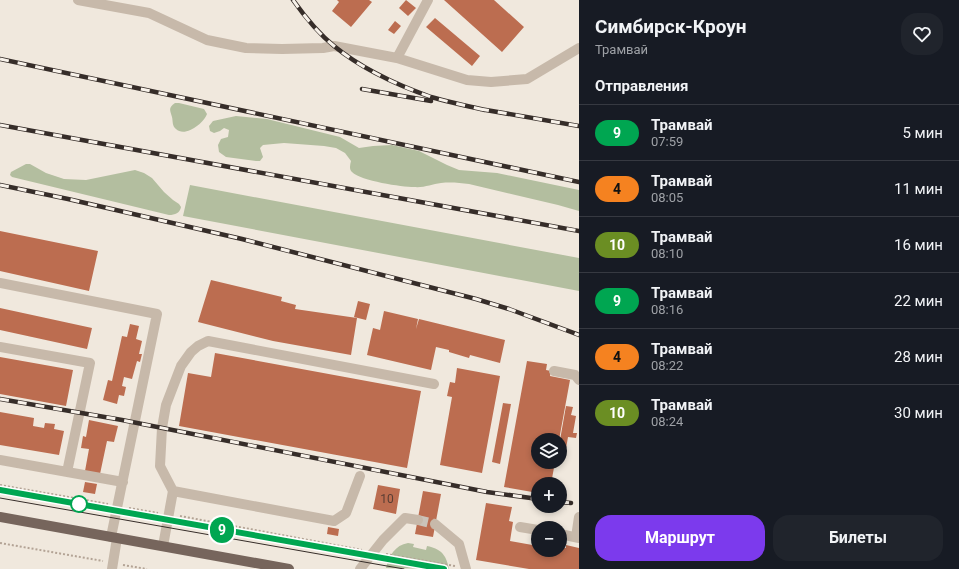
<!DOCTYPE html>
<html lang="ru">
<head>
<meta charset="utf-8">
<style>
	body { margin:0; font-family:Roboto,sans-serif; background:#20242c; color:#f1f3f6; height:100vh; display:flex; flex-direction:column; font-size:15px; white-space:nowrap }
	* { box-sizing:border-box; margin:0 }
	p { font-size:13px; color:#9ea1a6 }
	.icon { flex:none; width:22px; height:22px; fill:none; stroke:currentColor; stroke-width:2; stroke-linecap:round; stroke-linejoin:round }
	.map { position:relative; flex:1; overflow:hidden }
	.panel { display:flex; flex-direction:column; background:#171b24; width:380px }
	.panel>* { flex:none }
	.badge { padding:0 8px; border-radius:13px; font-size:14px; line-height:26px }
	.fabs { position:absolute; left:531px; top:433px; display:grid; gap:8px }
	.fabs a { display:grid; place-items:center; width:36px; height:36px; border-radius:50%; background:#171b24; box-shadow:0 2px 6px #0003; font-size:20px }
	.map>.badge { position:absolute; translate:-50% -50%; box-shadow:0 0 0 2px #fff }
	h2 { padding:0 16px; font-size:15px; line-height:36px }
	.round { display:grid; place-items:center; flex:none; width:42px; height:42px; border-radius:16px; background:#20242c }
	.overview { display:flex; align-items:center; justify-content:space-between; height:68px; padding:0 16px }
	h1 { font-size:19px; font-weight:700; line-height:30px }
	.primary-button { display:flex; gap:8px; margin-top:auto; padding:8px 16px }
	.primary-button a { flex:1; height:46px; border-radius:16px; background:#7c3aed; color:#fff; font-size:16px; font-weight:700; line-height:46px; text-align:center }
	.primary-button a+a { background:#20242c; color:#f1f3f6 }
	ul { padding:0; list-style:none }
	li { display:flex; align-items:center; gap:12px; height:56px; padding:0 16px; border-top:1px solid #363941 }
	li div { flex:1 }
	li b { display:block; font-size:15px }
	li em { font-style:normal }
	li .badge { min-width:44px; font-weight:700; text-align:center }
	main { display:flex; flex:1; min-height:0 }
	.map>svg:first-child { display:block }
	.green { fill:#b3be9f }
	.building { fill:#bc6d50 }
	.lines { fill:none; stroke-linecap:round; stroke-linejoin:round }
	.minor-tunnel { stroke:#cbc3b9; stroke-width:10; stroke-dasharray:10 5; stroke-linecap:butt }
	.path { stroke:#b3a395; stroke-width:2; stroke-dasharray:2 2; stroke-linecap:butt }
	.minor { stroke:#c7b9aa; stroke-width:10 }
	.major { stroke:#76655c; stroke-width:10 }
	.tram { stroke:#362d29; stroke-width:1 }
	.rail-casing { stroke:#362d29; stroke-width:4.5 }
	.rail { stroke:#f8f2ea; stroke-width:3; stroke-dasharray:9; stroke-linecap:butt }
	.line-casing { stroke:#fff; stroke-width:9 }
	.line { stroke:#00a651; stroke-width:6 }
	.stop-dot { fill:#fff; stroke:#00a651; stroke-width:2 }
	.labels { text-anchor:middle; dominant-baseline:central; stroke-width:3; stroke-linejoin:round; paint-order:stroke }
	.number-label { font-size:12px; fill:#583d33 }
</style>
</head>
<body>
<main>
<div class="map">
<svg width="579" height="569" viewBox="0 0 579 569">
	<rect width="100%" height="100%" fill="#f0e8dd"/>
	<path class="green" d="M175,103H179L204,109L207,114C204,123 185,138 176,129C172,126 173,121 172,117C170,110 168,108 175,103Z
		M236,116L267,119L340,137L359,148L373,146L392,145L419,151L447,165L459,170L497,173L579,190V211L558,205L469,184C460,183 451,182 441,183C432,184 424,188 414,187C402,187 361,181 352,172C349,169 350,165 351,161L345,153L336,148L324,146L284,143L263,145L260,148L263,157L260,161H256L226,157L219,152L218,145L221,139L228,137L229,130L224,128L220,131L214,133L210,131L209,126L213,121Z
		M26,164H30L46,173L64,179L86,180L135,170L144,173L152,178L164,192L173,200L179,204L181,207C180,213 175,215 169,215L12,177L10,175L11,172Z
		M190,185L579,258V291L183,216Z
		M408,543L414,544L413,547L426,550L427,546C441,549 446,554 449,569L386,568C389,556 395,545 408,543Z"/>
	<path class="building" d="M337,0H369L372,2L351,27L332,11L339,2Z
		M406,0L416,8L408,16L399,8Z
		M444,0H494L524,27L502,52Z
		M435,18L480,56L472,66L426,27Z
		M395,21L401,26L394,34L388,30Z
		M0,231L98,251L89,291L0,271Z
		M211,280L282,297L281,301L296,305L295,309L357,318L351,355L273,341L198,322Z
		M358,301L370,304L366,320L354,317Z
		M0,308L92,328L87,349L0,330Z
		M384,311L418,319L416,329L419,319L505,340L500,363L470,355L469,358L449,352V350L436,347L431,370L367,355L373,328L380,330Z
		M130,324L139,326L136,339L142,341L139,354H142L140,362L137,361L132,379L124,377L122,386L126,387L124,396L119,395L117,404L103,400L108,380L112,381L122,336L127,337Z
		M215,353L421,391L407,468L179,426L188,373L211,377Z
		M0,357L73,370L66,406L0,394Z
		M527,361L547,364L546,370L551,371L550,376L570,380L559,440H538V462H555L551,484H538V493L504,487Z
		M457,368L500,376L482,473L440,465L452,397L447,396L450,382L455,383Z
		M503,403L511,404L500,464L492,462Z
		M566,406L573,407L571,415L576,416L573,433H577L576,438L568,437L564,460L560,459V440Z
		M0,412L34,418L33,426L44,428L45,423L55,424L54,429L64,431L59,455L0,445Z
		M89,420L118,426L114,442L107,441L100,474L85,471L89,449L81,448L83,436L86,437Z
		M85,482L97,484L95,494L83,492Z
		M378,485L400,489L396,514L373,509Z
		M423,491L441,494L433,537L415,534Z
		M486,503L512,507L509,521L513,522L510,541L538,546V550H560V547L566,548V545L579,548V569H529L476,560Z
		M328,527L339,529L338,536L327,534Z"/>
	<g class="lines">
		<path class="minor-tunnel" d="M418,520L435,524"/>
		<path class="path" d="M0,485L108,504
			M129,508L158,513
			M180,516L362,550
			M0,543L103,561
			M386,554L455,566
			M123,565L147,569"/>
		<path class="minor" d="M78,0L149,13L207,40L246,48L282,49L323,48L334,46L397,58L467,80L491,82L527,79L579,48
			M397,58L428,0
			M0,283L157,314L111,537
			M0,347L90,363L67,472
			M554,371L575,375L579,380
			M0,460L123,482
			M173,491L160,466L162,428L166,405L181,366L191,352L198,346L208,341L434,384
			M435,524L459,544L466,569
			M520,527L538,530
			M560,534L579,538
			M576,537L579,517
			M163,546L173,491L334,521L346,513L360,476
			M112,569L117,538
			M360,569L383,540L405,518L418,520"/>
		<path class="major" d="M0,517L289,569"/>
		<path class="tram" d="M0,490L444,569
			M0,498L404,569"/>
		<defs>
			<path id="rail" d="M293,0C305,17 318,33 334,46C362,69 397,85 431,97C449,102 467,106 485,110
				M0,59L579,182
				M362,89L431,101
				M480,109L579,126
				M0,125L579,231
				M0,185L68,199L242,239L476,299L509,309L579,335
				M0,399L122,420L487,492L538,499
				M560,502L571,503"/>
		</defs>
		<use href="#rail" class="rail-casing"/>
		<use href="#rail" class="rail"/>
	</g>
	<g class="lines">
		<defs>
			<path id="line" d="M0,490L444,569"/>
		</defs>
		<use href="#line" class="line-casing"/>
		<use href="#line" class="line"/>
	</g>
	<circle class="stop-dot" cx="79" cy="504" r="8"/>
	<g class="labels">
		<g class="number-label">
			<text x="387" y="499">10</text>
		</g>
	</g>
</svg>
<div class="fabs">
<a><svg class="icon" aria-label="layers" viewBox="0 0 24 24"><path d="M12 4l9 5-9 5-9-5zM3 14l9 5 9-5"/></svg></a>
<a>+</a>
<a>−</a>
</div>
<b class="badge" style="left:222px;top:530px;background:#00a651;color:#fff">9</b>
</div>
<section class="panel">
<div class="overview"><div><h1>Симбирск-Кроун</h1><p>Трамвай</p></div><a class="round"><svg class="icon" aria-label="heart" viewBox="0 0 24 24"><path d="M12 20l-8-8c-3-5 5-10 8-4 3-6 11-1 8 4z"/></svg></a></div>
<h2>Отправления</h2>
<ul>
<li><span class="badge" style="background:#00a651;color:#fff">9</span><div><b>Трамвай</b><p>07:59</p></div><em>5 мин</em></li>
<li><span class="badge" style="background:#f58220;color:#111">4</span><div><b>Трамвай</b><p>08:05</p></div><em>11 мин</em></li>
<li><span class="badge" style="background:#6b8e23;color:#fff">10</span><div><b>Трамвай</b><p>08:10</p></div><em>16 мин</em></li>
<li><span class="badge" style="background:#00a651;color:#fff">9</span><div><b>Трамвай</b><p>08:16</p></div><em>22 мин</em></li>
<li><span class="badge" style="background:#f58220;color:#111">4</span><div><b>Трамвай</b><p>08:22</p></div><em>28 мин</em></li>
<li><span class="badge" style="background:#6b8e23;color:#fff">10</span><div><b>Трамвай</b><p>08:24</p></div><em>30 мин</em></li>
</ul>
<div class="primary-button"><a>Маршрут</a><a>Билеты</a></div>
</section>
</main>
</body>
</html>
